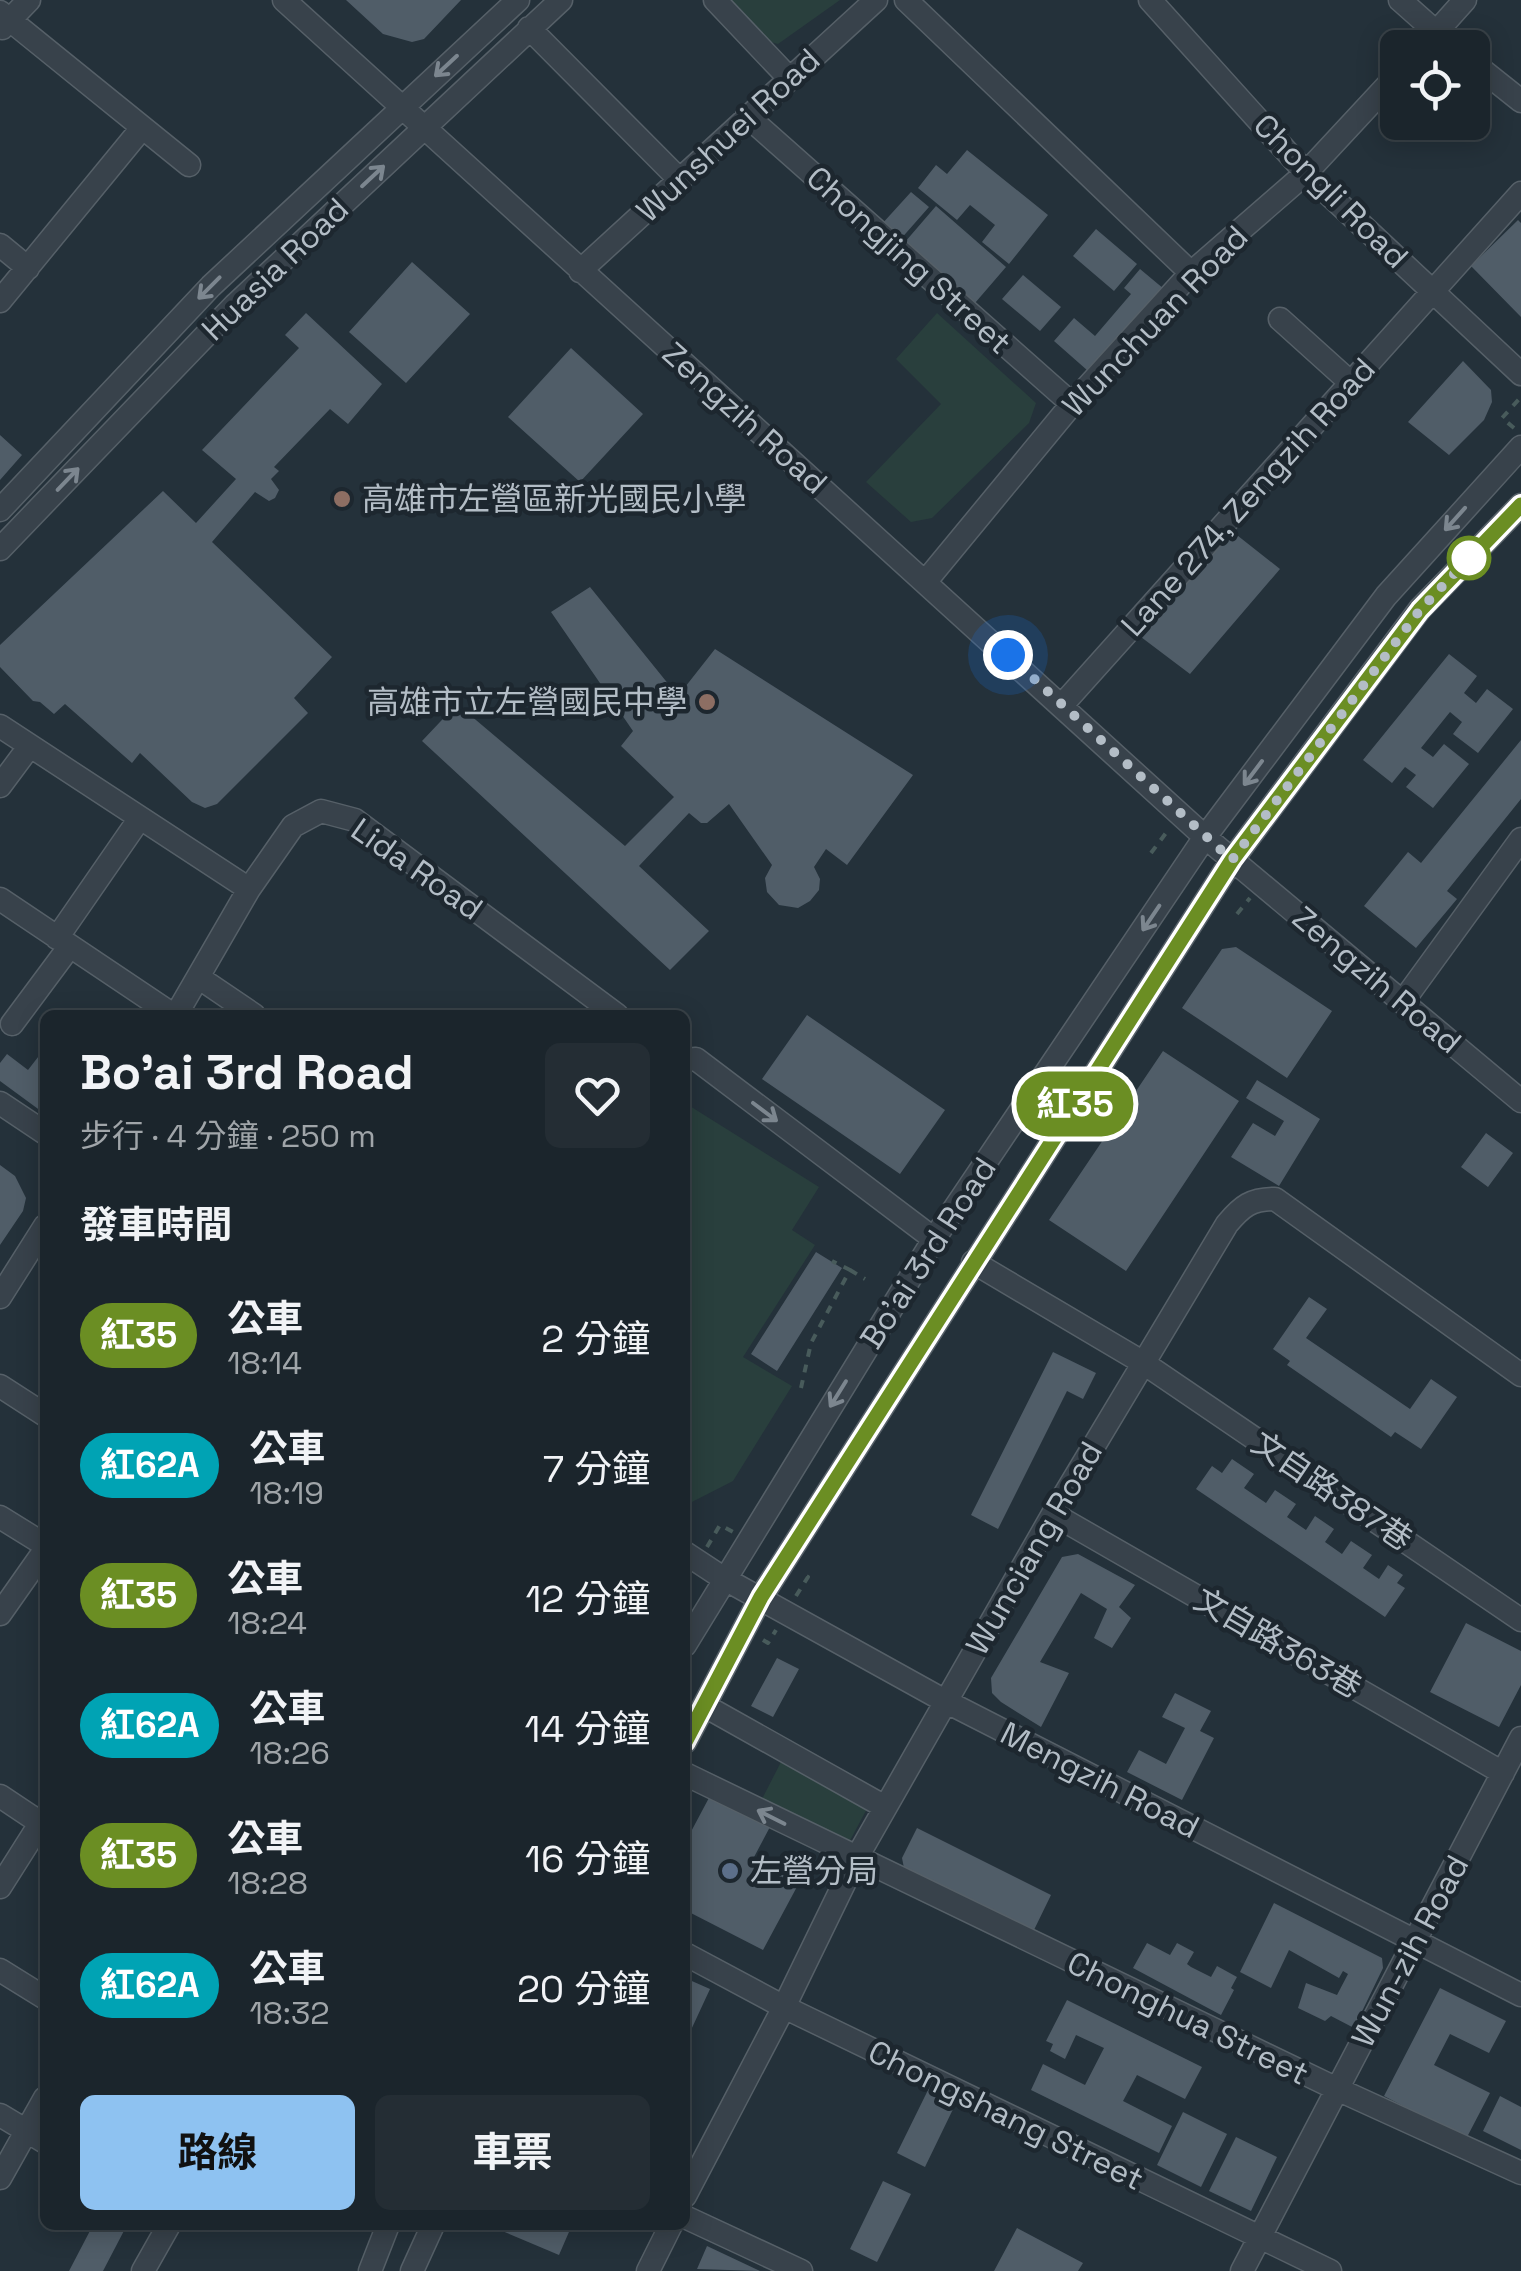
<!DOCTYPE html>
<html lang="zh-TW">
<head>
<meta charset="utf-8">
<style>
	body { margin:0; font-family:"Space Grotesk","Noto Sans TC",sans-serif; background:#242d34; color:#f1f3f6; height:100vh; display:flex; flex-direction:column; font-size:38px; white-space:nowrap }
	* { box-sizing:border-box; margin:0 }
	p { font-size:32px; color:#a0a5a9 }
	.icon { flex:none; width:55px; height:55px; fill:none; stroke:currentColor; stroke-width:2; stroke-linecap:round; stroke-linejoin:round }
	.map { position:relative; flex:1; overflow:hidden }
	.details { position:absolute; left:40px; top:1010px; width:650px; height:1220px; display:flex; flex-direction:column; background:#1b252c; border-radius:15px; box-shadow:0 5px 25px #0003,0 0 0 2px #394248 }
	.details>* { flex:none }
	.badge { padding:0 20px; border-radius:32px; font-size:35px; line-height:65px }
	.buttons { position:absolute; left:1380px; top:30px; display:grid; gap:20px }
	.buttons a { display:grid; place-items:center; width:110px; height:110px; border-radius:15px; background:#1b252c; box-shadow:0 5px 25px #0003,0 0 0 2px #394248; font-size:50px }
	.you { position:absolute; width:50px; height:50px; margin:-25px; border:8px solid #fff; border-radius:50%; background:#1a73e8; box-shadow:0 0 0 15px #1a73e833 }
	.map>.badge { position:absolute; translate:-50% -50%; box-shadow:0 0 0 5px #fff }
	h2 { padding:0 40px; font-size:38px; line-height:90px }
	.round { display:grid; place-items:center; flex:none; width:105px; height:105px; border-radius:15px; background:#242d34 }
	.summary { display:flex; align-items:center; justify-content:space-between; height:170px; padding:0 40px }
	h1 { font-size:48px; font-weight:700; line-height:75px }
	.primary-button { display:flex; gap:20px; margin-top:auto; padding:20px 40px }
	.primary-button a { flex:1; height:115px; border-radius:15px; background:#8ec2f1; color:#111; font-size:40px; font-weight:700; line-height:115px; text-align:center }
	.primary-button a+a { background:#242d34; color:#f1f3f6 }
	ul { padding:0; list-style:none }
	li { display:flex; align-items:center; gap:30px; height:130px; padding:0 40px }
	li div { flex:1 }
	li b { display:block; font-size:38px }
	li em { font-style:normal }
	li .badge { min-width:110px; font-weight:700; text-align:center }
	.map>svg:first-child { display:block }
	.green { fill:#293f3d }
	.building { fill:#505d68 }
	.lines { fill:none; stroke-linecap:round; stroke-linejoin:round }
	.minor-casing { stroke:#566068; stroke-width:25 }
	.path { stroke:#485b5b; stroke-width:4; stroke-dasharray:8 8; stroke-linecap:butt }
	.minor { stroke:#38424b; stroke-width:22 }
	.oneway { stroke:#7c868f }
	.line-casing { stroke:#fff; stroke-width:22 }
	.line { stroke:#6b8e23; stroke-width:15 }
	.walk { stroke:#b3bdc6; stroke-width:10; stroke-dasharray:0 18 }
	.education-dot { fill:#8d6e63; stroke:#1d272f; stroke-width:4 }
	.stop-dot { fill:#fff; stroke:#6b8e23; stroke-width:5 }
	.service-dot { fill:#5c6f8a; stroke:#1d272f; stroke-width:4 }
	.labels { text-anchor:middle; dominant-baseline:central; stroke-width:9; stroke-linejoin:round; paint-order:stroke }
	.street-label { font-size:32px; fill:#b3bdc6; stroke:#1d272f }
	.poi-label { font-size:32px; fill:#b3bdc6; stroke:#1d272f; text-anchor:start }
</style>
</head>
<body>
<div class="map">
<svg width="1521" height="2271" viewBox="0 0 1521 2271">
	<rect width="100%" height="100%" fill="#24313a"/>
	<path class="green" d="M725,0H840L778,44L767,41Z
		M937,313L1036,403L1029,423L932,518L911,522L866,482L941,404L896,359Z
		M685,1103L819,1187L792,1230L815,1245L743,1357L792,1386L733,1481L688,1504L685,1503Z
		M782,1760L869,1805L846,1848L760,1803Z"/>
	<path class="building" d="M346,0H461L424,39L412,42L383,34Z
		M967,150L1048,215L1009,264L982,242L995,225L970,205L957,220L918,188L936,165L947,174Z
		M911,192L929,207L899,241L881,225Z
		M936,206L1006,267L975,303L905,242Z
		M1518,220L1521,223V317L1471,266Z
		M1096,229L1137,264L1114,291L1073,256Z
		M412,262L470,314L406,383L349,332Z
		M1140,269L1170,294L1096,378L1054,341L1074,318L1095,336L1131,294L1124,288Z
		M1023,275L1061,307L1040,331L1002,299Z
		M306,313L382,384L348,424L330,409L274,467L279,471L271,479L279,490L275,498L269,501L255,492L212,542L332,657L294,698L308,713L217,804L205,808L192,802L140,753L132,763L65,704L54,714L40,702L33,701L0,667V645L163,491L196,523L236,479L202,450L299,348L285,335Z
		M571,348L643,414L580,482L508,417Z
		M1463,361L1491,390L1492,402L1484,420L1449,455L1408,422Z
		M0,435L22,455L0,480Z
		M1228,528L1280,569L1190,674L1137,634Z
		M590,587L678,696L715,649L913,775L847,865L826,849L814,867L820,879L819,890L810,901L798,908L779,905L767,892L765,878L772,865L729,804L707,823H701L689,813L639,866L709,931L670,970L422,741L457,704L625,846L674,797L621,746L633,731L551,612Z
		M1449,654L1477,676L1464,693L1476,703L1487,689L1513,709L1478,753L1453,734L1462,722L1450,712L1421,748L1433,757L1444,744L1469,764L1433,808L1406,787L1416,775L1405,767L1392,783L1363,760Z
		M1521,740V799L1447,891L1457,899L1416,948L1364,906L1408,852L1421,863Z
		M1236,947L1332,1011L1287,1078L1182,1008L1222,949Z
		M807,1015L945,1110L900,1174L762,1079Z
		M45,1048L44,1081L45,1114L0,1081V1063L7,1054L28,1070Z
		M1163,1051L1239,1101L1126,1271L1049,1220Z
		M1257,1080L1320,1119L1279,1186L1231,1157L1253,1123L1275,1136L1284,1121L1246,1098Z
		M1486,1133L1513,1153L1488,1187L1461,1167Z
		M0,1165L15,1176L26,1198L23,1211L0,1245Z
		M816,1252L842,1268L777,1371L751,1354Z
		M1309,1297L1327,1309L1306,1338L1410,1409L1431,1379L1457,1397L1421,1449L1395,1432L1391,1437L1287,1365L1290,1361L1273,1349Z
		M1053,1352L1096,1373L1083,1399L1067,1391L998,1529L971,1515Z
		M1232,1459L1254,1474L1244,1488L1266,1503L1275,1490L1296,1504L1287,1517L1306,1530L1315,1516L1334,1529L1325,1542L1342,1554L1351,1541L1372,1555L1363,1568L1379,1579L1388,1565L1403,1575L1397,1583L1405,1588L1385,1617L1196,1489L1212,1466L1222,1473Z
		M1078,1554L1135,1585L1119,1607L1131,1618L1112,1648L1094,1638L1107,1609L1081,1593L1040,1662L1069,1673L1041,1727L1001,1702L992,1693L991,1678L1062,1557Z
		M1466,1623L1521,1651V1685L1499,1727L1430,1692Z
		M777,1658L799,1669L773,1717L751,1706Z
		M1175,1693L1211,1711L1200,1731L1214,1738L1182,1800L1127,1772L1139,1750L1166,1764L1185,1728L1162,1717Z
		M711,1794L771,1825L753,1859L799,1883L763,1950L685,1910V1843Z
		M917,1828L1051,1895L1033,1932L904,1868L902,1858Z
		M1274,1903L1382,1958L1383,1968L1354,2028L1331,2016L1325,2021L1298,2008L1306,1983L1337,1995L1348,1974L1343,1971L1339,1978L1289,1950L1271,1988L1240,1972Z
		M1147,1943L1170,1955L1177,1943L1194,1952L1187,1964L1191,1967L1211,1977L1217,1966L1237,1977L1231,1988L1234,1990L1221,2015L1133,1968Z
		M685,1978L710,1989L685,2043Z
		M1440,1988L1506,2021L1489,2053L1450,2034L1434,2065L1490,2093L1466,2139L1384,2096Z
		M1067,2000L1202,2067L1185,2099L1137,2075L1123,2101L1172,2126L1159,2153L1031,2090L1043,2064L1085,2085L1104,2048L1076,2035L1065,2059L1050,2051L1053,2044L1046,2041Z
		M928,2090L956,2103L925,2167L897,2153Z
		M1500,2096L1521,2107V2150L1483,2131Z
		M1183,2112L1227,2134L1201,2187L1157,2165Z
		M1236,2137L1277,2157L1251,2211L1209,2191Z
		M883,2181L911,2194L877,2262L850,2249Z
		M93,2225H127L103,2271H69Z
		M488,2225H572L559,2255Z
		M1017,2228L1083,2263L1078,2271H994Z
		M707,2246L760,2271L697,2269Z"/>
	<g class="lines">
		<defs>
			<path id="minor" d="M284,0L1205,837L1521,1101
				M715,0L789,78
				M906,0L1191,273
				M1150,0L1306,173L1521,374
				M1400,0L1454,48
				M0,12L189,165
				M2,28L29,0
				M529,28L679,179
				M1422,48L1465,0
				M1472,62L1521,101
				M747,116L1072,404
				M0,245L28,268
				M580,271L876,0
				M0,301L142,128
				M1280,319L1351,383
				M0,510L211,286L518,0
				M0,549L235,305L561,0
				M926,581L1072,404L1191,273L1306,173L1398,74
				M1063,704L1521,193
				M0,726L249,889
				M0,786L29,747
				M0,899L173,1015
				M57,938L140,818
				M198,977L254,1015
				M1404,1000L1521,839
				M176,1015L249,889L293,826L321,811L355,820L617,1015
				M12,1024L70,946
				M685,1060L696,1059L934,1239
				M0,1103L45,1133
				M973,1262L1142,1362L1521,1620
				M0,1297L45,1226
				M0,1386L45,1415
				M1053,1514L1503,1773
				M0,1517L45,1545
				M685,1553L723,1578L945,1701L1521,1995
				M0,1614L45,1550
				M685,1645L934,1239L1205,837L1386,596L1521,447
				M705,1706L885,1807
				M685,1742L761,1597L1232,860L1420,609L1521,505
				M685,1774L1337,2089L1521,2173
				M0,1796L45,1826
				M0,1887L45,1816
				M685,1954L784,2007L1330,2271
				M0,1970L45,1998
				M0,2115L45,2142
				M0,2178L45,2098
				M685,2196L784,2007L856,1859L1053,1514L1227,1224C1242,1206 1251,1199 1275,1199L1521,1375
				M685,2217L801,2271
				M143,2271L169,2225
				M370,2271L388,2225
				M412,2271L433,2225
				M648,2271L671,2225
				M1242,2271L1521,1738"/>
		</defs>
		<use href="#minor" class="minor-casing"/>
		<path class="path" d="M1514,428L1502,418L1521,397
			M1151,853L1169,829
			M1237,914L1250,898
			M850,1270L865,1279
			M801,1388L811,1343L850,1270L832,1261
			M707,1547L720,1525L733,1532
			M796,1596L808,1577L801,1573
			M763,1640L768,1643L776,1630"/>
		<use href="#minor" class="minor"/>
	</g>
	<defs><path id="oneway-shaft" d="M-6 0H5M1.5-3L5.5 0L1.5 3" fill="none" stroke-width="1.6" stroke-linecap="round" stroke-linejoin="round" transform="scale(2.5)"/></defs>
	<g class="oneway">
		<use href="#oneway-shaft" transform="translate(446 66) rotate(137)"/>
		<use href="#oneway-shaft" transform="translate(373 176) rotate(-43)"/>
		<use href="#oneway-shaft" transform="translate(209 288) rotate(135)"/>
		<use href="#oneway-shaft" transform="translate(68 479) rotate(-46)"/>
		<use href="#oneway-shaft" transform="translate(1455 519) rotate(132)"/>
		<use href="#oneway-shaft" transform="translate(1253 773) rotate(127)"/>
		<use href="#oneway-shaft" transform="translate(1151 918) rotate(124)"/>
		<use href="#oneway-shaft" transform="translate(765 1112) rotate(37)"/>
		<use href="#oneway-shaft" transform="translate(838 1394) rotate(122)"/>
		<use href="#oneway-shaft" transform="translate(771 1817) rotate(-153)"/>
	</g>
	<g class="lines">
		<defs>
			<path id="line" d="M685,1742L761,1597L1232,860L1420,610L1521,505"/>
		</defs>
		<use href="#line" class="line-casing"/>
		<use href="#line" class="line"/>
		<path class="walk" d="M1008,655L1232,860L1420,610L1469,558"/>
	</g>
	<g class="education-dot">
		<circle cx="342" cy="499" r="10"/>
		<circle cx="707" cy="702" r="10"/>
	</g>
	<circle class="stop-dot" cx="1469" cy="558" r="20"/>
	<circle class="service-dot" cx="730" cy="1871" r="10"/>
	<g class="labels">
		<g class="street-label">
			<text transform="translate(728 135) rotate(-43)">Wunshuei Road</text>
			<text transform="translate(1331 191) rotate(45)">Chongli Road</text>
			<text transform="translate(909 260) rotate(42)">Chongjing Street</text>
			<text transform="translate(275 269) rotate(-44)">Huasia Road</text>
			<text transform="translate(1155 321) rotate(-46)">Wunchuan Road</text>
			<text transform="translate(745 418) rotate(42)">Zengzih Road</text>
			<text transform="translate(1248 497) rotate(-48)">Lane 274, Zengzih Road</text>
			<text transform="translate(417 869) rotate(35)">Lida Road</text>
			<text transform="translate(1377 980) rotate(40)">Zengzih Road</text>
			<text transform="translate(928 1253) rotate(-57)">Bo'ai 3rd Road</text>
			<text transform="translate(1332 1491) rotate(34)">文自路387巷</text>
			<text transform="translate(1034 1548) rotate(-60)">Wunciang Road</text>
			<text transform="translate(1278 1643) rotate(30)">文自路363巷</text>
			<text transform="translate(1100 1780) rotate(27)">Mengzih Road</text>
			<text transform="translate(1410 1951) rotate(-62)">Wun-zih Road</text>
			<text transform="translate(1188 2018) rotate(26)">Chonghua Street</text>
			<text transform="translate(1006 2115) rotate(26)">Chongshang Street</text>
		</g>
		<g class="poi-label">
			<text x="362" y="499">高雄市左營區新光國民小學</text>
			<text x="687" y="702" text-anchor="end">高雄市立左營國民中學</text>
			<text x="750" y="1871">左營分局</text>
		</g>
	</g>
</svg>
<div class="buttons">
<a><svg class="icon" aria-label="locate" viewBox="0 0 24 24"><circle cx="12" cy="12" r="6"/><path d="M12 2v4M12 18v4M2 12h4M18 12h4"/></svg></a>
</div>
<div class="you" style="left:1008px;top:655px"></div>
<b class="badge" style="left:1075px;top:1104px;background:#6b8e23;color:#fff">紅35</b>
<section class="details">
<div class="summary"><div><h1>Bo'ai 3rd Road</h1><p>步行 · 4 分鐘 · 250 m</p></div><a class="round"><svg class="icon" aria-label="heart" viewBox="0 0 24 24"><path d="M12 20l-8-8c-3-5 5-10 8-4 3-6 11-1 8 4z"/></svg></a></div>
<h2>發車時間</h2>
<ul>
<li><span class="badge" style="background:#6b8e23;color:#fff">紅35</span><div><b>公車</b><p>18:14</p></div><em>2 分鐘</em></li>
<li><span class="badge" style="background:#00a3b4;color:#fff">紅62A</span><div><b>公車</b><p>18:19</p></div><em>7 分鐘</em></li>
<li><span class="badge" style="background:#6b8e23;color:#fff">紅35</span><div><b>公車</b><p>18:24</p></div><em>12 分鐘</em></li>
<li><span class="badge" style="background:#00a3b4;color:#fff">紅62A</span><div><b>公車</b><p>18:26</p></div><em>14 分鐘</em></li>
<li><span class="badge" style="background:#6b8e23;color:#fff">紅35</span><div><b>公車</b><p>18:28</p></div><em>16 分鐘</em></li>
<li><span class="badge" style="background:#00a3b4;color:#fff">紅62A</span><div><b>公車</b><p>18:32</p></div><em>20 分鐘</em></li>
</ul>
<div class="primary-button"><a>路線</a><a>車票</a></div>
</section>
</div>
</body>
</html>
